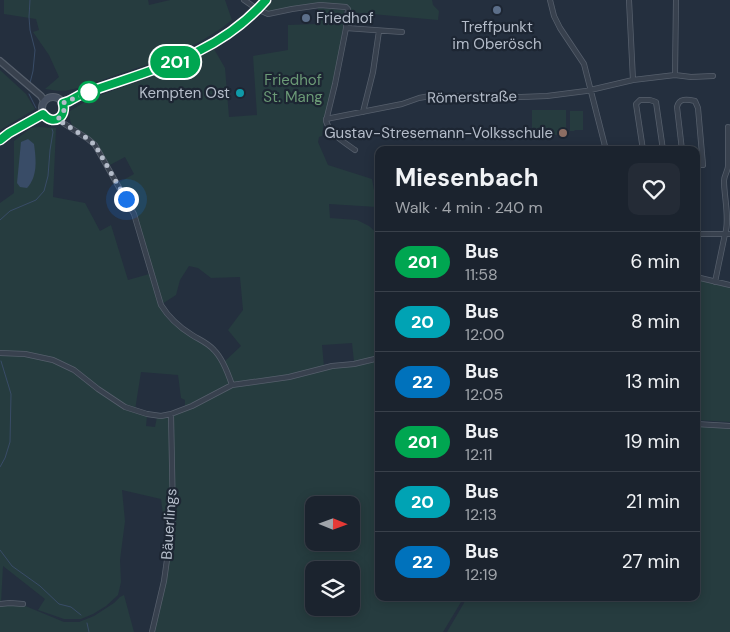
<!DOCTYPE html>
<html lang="en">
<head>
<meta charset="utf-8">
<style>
	body { margin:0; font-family:"DM Sans",sans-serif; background:#242b36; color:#f1f3f6; height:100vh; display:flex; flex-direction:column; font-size:19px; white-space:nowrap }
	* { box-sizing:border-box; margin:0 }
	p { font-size:16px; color:#a0a4aa }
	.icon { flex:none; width:28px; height:28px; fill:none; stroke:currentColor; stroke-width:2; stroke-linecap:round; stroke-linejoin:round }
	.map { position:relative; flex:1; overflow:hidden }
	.sheet { position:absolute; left:375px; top:146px; width:325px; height:455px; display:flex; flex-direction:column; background:#1b232e; border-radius:10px; box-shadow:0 2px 12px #0003,0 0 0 1px #39404a }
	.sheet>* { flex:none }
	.badge { padding:0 10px; border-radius:16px; font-size:18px; line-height:32px }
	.needle { width:32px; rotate:91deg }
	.buttons { position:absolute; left:305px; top:496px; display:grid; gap:10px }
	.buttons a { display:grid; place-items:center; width:55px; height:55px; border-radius:10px; background:#1b232e; box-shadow:0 2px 12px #0003,0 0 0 1px #39404a; font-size:25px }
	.you { position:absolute; width:25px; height:25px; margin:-12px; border:4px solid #fff; border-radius:50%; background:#1a73e8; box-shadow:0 0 0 8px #1a73e833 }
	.map>.badge { position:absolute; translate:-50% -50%; box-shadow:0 0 0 2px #fff }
	.round { display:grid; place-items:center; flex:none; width:52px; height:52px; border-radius:10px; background:#242b36 }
	.head { display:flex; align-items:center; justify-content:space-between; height:85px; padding:0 20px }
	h1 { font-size:24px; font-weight:700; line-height:38px }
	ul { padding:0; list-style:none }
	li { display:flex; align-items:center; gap:15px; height:60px; padding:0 20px; border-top:1px solid #39404a }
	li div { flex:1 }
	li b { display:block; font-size:19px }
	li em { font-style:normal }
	li .badge { min-width:55px; font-weight:700; text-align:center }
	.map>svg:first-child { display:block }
	.green { fill:#263c3f; fill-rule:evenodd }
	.water { fill:#394c67 }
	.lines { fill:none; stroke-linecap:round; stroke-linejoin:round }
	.stream { stroke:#394c67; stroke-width:1 }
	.minor-casing { stroke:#565f6c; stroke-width:6 }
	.tertiary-casing { stroke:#565f6c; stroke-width:8 }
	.secondary-casing { stroke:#565f6c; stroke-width:8 }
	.minor { stroke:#38414e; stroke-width:4.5 }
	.tertiary { stroke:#38414e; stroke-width:5.5 }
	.secondary { stroke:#465061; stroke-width:6 }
	.line-casing { stroke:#fff; stroke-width:11 }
	.line { stroke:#00a651; stroke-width:8 }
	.walk { stroke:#b4bcc9; stroke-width:5; stroke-dasharray:0 9 }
	.service-dot { fill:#5c6f8a; stroke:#1d2633; stroke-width:2 }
	.stop-dot { fill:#fff; stroke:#00a651; stroke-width:2.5 }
	.culture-dot { fill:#0f9aa8; stroke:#1d2633; stroke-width:2 }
	.education-dot { fill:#8d6e63; stroke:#1d2633; stroke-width:2 }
	.labels { text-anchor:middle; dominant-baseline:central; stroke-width:4.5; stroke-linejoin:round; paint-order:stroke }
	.poi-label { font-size:15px; fill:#b4bcc9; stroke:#1d2633; text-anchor:end }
	.park-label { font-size:15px; fill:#6b9a76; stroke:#1d2633 }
	.street-label { font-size:15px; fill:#b4bcc9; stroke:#1d2633 }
</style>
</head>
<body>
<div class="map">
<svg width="730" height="632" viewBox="0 0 730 632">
	<rect width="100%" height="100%" fill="#242f3e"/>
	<path class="green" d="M4,0H148L149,5L170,0H225L232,20C196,49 156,62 113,76C99,81 84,87 69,90C62,92 53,90 45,89L59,77L49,55L33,32L39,30L36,19L4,14Z
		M273,0H432L433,5L439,11L438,20L350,12L349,9L320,3L270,12L264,9Z
		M318,8L344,10L343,28L334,80L324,121L322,136L319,137L318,142L328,165L372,179L377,207L329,204L330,218L357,220L369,226L379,235L378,356L354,362L352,343L322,345L324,367L289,376L233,383L224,362L241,346L228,330L243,310L240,277L211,278L198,268L189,266L180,280L176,295L162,304L144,240L136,213L118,183L134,174L125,157L108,166C104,159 101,150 96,144C84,131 67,132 70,111L90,99L185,64L214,49L225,68L229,117L257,115L253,56L288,50V25L316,24Z
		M0,70L26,94L35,109L0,130Z
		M532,110H566V135H532Z
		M570,111H583V130H575L574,131H570Z
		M38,127L56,128L53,197L85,203L100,231L111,225L128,280L149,274C154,288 157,307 167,318C182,335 207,339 220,358C225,365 227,376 230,384L185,408V400L181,398L178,375L141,372L135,410L125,406L64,363L0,352V203L14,193V141L31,128Z
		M696,279L730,287V422L696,420Z
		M0,355C17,355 38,355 54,362C80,373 99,396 125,409C132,412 139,414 147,416L146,426L155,427L157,417L170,416L171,520L163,515L161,499L122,490L125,521L120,560L121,582L118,595L106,606L93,614L81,619H64L38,610L45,599L3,566L1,603H0Z
		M379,360V598H462L461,602L443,632H153L173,530V416L232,386ZM314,505H351V542H314ZM314,570H351V608H314Z
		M696,426L730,428V632H447L464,603L465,598H696Z
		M124,595L134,632H0V604L23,605L64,622H79L94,616L114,603L120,597Z"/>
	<path class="water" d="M28,139L34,144C36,159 38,176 27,188L20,187L17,183L21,142Z"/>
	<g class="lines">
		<path class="stream" d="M30,83L33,71L35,50L30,30L29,17L30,0
			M29,94L36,108
			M44,120L49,125
			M0,220L10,211L36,200L44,191L48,176L50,150L53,132L52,129
			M0,467L5,458L10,442L11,394L8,384L1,361
			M0,550L12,566L40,586L59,604L71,607L81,615
			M87,623L89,632"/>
		<defs>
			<path id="minor" d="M244,0L257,9L268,14L292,9L320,5L346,7L348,9L346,28L335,84L326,121C330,134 345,143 355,150
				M550,0L554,16L560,28L584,64L606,150
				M629,0L633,80
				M346,28L402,32
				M675,75L676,0
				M363,112L373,72L379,31
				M57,119L88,139L95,145L134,214L161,305C169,318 179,327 192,335C200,340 208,343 214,350C223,359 228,373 232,385
				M326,119L402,104L419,98L430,96L521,97L547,96L586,91L633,80L675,75L691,77L713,76
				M643,150L636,104L640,100H650L656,102L663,150
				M682,150L677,107C679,98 687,99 695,101L698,108L703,165H696
				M696,234H730
				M696,277L730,285
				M715,282L725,234C730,220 724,196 724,181C724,175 728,171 728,166C728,153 728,140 728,127
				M0,353L25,354L53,360L74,370L98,389L125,407L147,414L161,416L171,414L192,406L232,385L289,377L332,366L354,364L379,358
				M696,424L730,426
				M0,604L10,603L23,604
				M152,632L164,581L173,517L171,414"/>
			<path id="tertiary" d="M0,61L41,96L44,101"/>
			<path id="secondary" d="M42 108a11 11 0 1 1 22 0a11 11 0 1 1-22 0Z
				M63,103L89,91L183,59L204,49L237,28L257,9L266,0
				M0,140L9,133L43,114"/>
		</defs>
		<use href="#minor" class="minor-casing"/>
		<use href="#tertiary" class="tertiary-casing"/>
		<use href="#secondary" class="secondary-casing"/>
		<use href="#minor" class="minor"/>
		<use href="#tertiary" class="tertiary"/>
		<use href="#secondary" class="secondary"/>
	</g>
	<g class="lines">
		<defs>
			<path id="line" d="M0,140L9,133L43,114C53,126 67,118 63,103L69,101L80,95C148,70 215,58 266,0"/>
		</defs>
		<use href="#line" class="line-casing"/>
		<use href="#line" class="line"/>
		<path class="walk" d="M89,92L63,103C66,109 63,116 57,119L88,139L95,145L126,199"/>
	</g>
	<g class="service-dot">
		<circle cx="497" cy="10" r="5"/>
		<circle cx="306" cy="18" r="5"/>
	</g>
	<circle class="stop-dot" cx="89" cy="92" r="10"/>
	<circle class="culture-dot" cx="240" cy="93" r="5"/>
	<circle class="education-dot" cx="563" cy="133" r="5"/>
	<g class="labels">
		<g class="poi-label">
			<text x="316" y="18" text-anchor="start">Friedhof</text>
			<text x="497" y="27" text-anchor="middle">Treffpunkt<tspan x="497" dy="17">im Oberösch</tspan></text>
			<text x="230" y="93">Kempten Ost</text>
			<text x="553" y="133">Gustav-Stresemann-Volksschule</text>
		</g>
		<g class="park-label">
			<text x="293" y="80">Friedhof<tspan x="293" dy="17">St. Mang</tspan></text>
		</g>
		<g class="street-label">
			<text transform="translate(472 97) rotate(-1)">Römerstraße</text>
			<text transform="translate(169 524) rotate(-86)">Bäuerlings</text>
		</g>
	</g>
</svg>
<div class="buttons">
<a><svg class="needle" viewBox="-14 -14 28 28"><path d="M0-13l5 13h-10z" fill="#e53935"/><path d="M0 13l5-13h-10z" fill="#a0a4aa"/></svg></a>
<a><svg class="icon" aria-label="layers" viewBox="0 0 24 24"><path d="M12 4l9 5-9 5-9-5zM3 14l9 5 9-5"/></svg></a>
</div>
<div class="you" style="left:126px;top:199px"></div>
<b class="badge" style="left:175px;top:62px;background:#00a651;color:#fff">201</b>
<section class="sheet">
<div class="head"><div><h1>Miesenbach</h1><p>Walk · 4 min · 240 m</p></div><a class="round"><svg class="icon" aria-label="heart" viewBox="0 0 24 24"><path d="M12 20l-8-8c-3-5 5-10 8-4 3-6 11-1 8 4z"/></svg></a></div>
<ul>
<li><span class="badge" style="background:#00a651;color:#fff">201</span><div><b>Bus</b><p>11:58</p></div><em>6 min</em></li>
<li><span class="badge" style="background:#00a3b4;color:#fff">20</span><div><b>Bus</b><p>12:00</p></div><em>8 min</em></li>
<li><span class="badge" style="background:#0072bc;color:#fff">22</span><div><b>Bus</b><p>12:05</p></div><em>13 min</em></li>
<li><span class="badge" style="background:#00a651;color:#fff">201</span><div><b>Bus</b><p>12:11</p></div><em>19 min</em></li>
<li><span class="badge" style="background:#00a3b4;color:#fff">20</span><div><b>Bus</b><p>12:13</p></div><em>21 min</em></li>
<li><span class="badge" style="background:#0072bc;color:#fff">22</span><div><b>Bus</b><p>12:19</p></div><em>27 min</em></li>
</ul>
</section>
</div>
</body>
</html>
